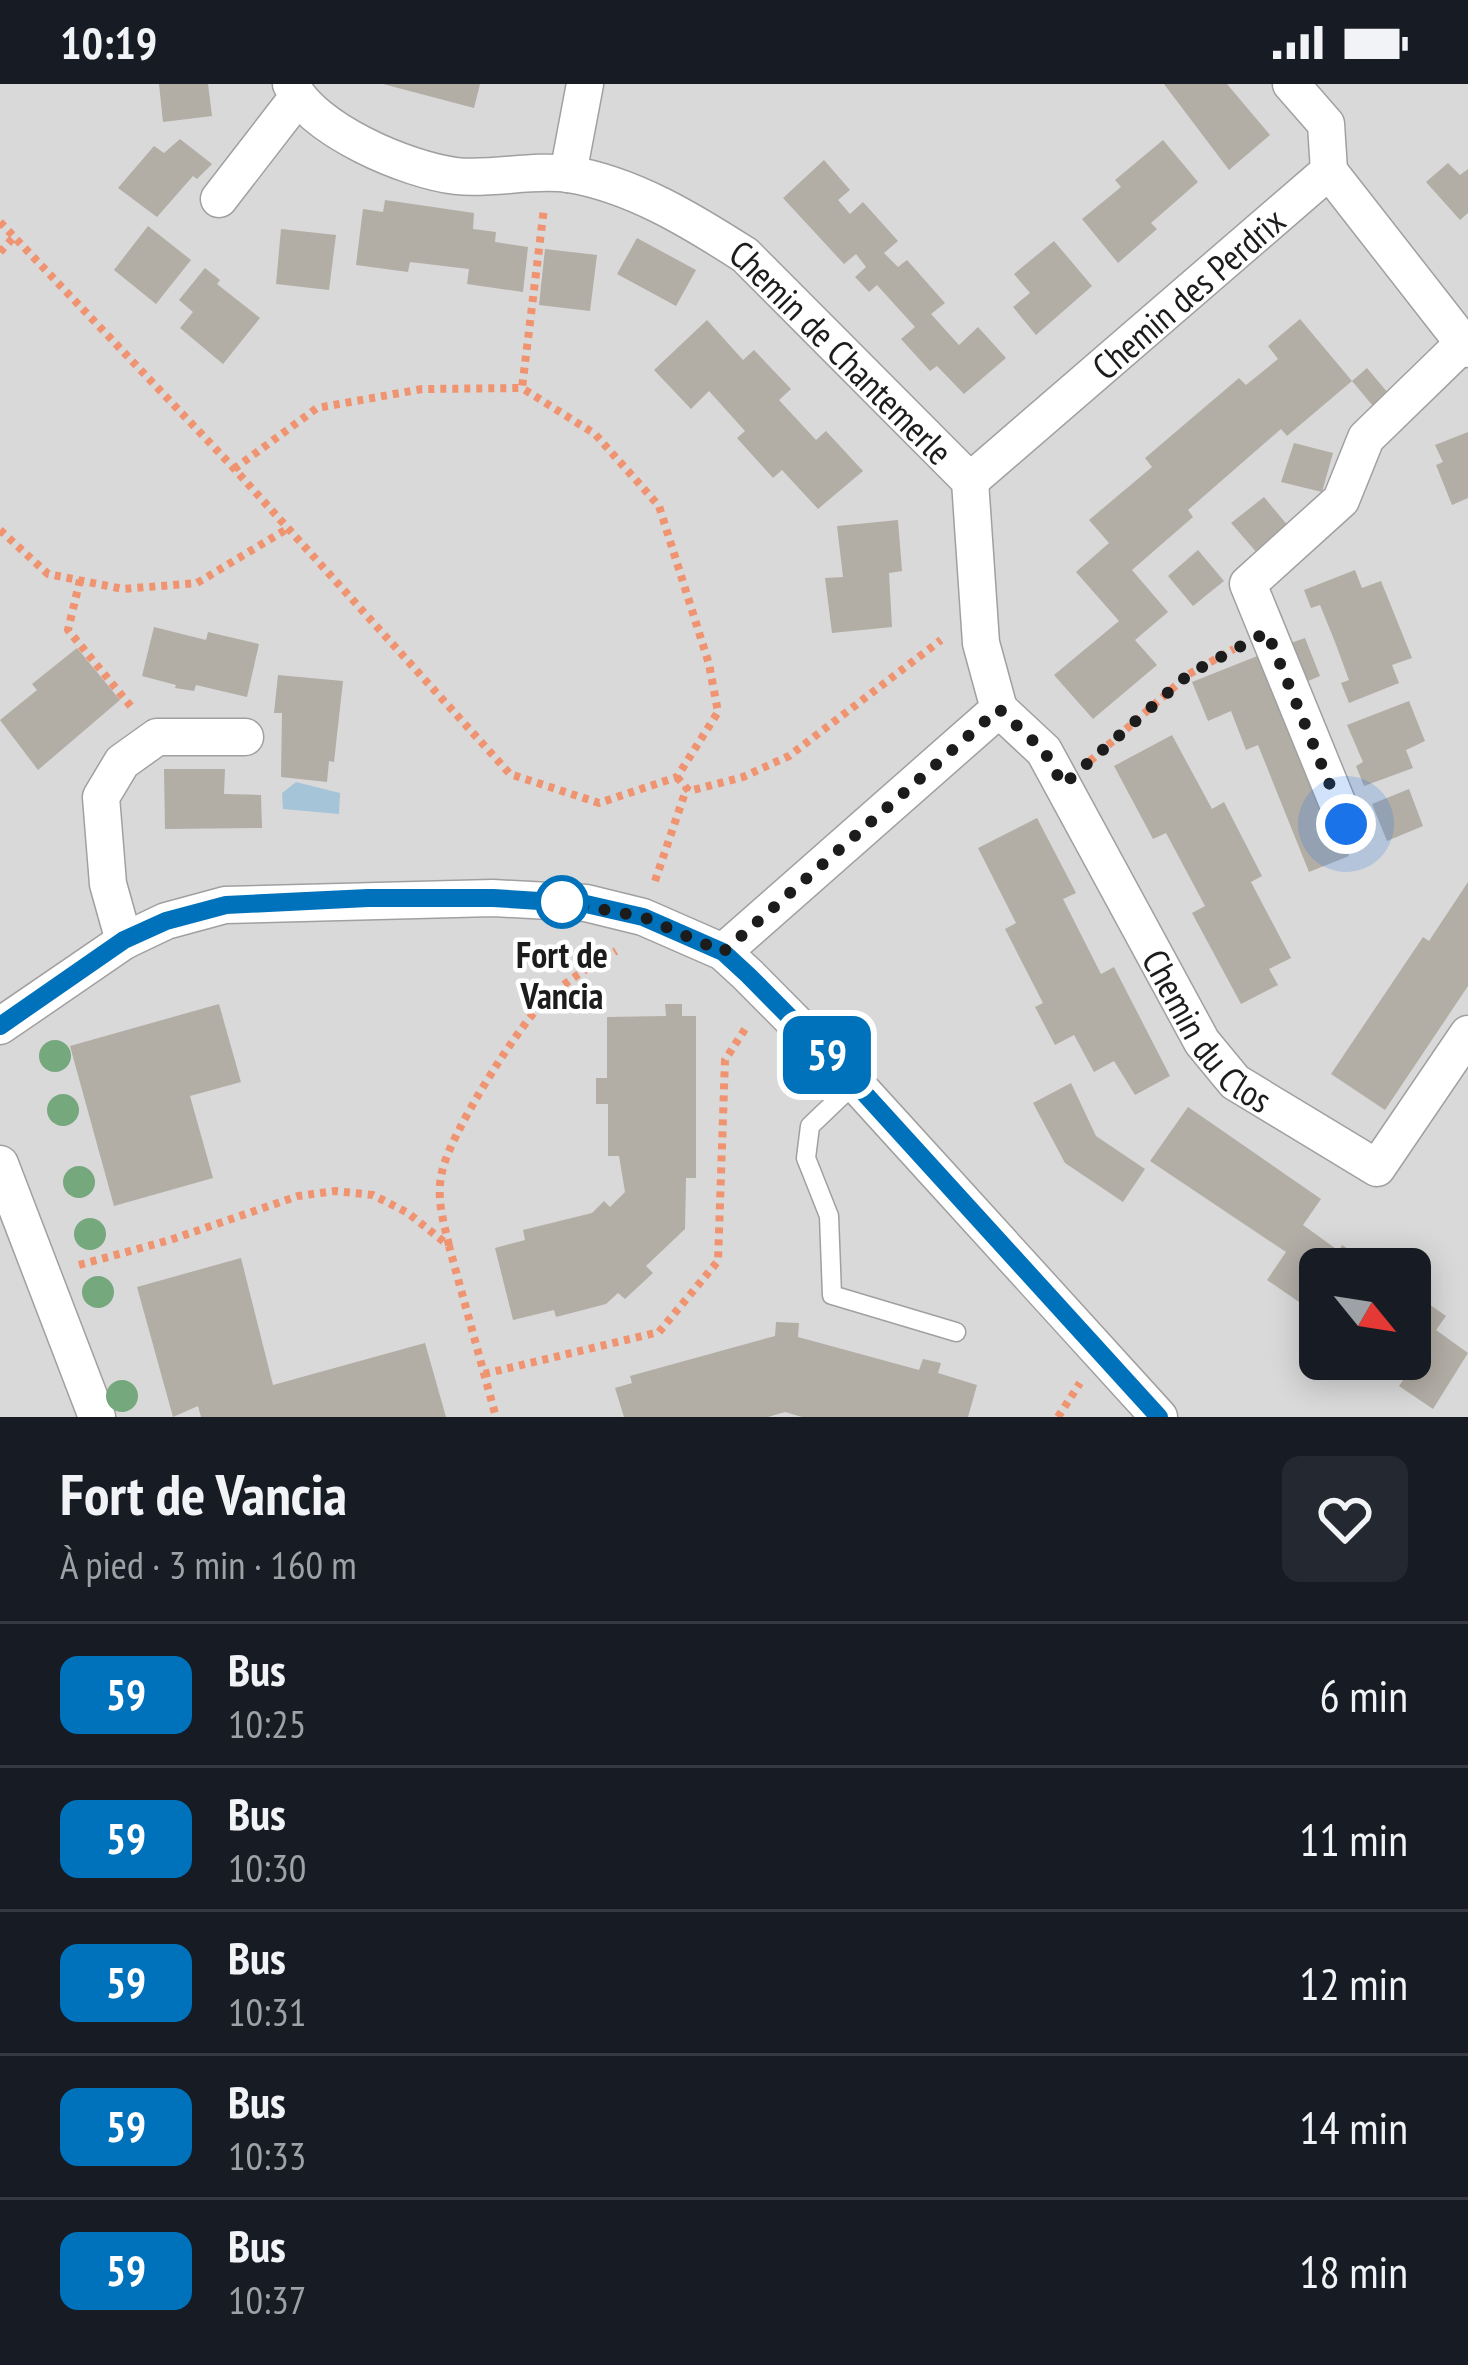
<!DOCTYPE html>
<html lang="fr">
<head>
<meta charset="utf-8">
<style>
	body { margin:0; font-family:"PT Sans Narrow",sans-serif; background:#242831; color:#f1f3f6; height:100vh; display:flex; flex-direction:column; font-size:45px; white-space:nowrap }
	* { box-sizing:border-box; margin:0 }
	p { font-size:39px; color:#9ea1a6 }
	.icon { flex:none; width:66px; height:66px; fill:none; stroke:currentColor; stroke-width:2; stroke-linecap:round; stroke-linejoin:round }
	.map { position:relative; height:1333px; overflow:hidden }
	.drawer { display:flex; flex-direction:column; background:#171b24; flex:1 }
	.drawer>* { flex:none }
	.badge { padding:0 24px; border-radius:18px; font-size:42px; line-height:78px }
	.needle { width:78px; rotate:120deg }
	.controls { position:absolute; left:1299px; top:1164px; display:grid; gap:24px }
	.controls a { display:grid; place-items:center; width:132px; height:132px; border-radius:18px; background:#171b24; box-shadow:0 6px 30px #0003; font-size:60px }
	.you { position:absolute; width:60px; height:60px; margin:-30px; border:9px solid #fff; border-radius:50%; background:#1a73e8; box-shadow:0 0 0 18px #1a73e833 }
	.map>.badge { position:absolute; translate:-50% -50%; box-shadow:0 0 0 6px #fff }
	.round { display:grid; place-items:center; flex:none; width:126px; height:126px; border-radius:18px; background:#242831 }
	.summary { display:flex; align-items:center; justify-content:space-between; height:204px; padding:0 60px }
	h1 { font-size:57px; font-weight:600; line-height:90px }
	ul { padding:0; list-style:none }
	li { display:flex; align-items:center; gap:36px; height:144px; padding:0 60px; border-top:3px solid #363941 }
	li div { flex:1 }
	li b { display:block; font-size:45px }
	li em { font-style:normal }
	li .badge { min-width:132px; font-weight:700; text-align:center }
	.status { display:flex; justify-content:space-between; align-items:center; height:84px; padding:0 60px; background:#171b24; direction:ltr }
	.status svg { height:33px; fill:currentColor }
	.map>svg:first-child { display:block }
	.residential { fill:#dad9d9; fill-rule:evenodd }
	.water { fill:#a5c4d8 }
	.building { fill:#b2ada5 }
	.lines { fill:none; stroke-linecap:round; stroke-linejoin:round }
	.lane-casing { stroke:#a0a0a0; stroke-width:21 }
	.street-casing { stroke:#a0a0a0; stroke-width:39 }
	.path { stroke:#ef9371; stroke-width:8; stroke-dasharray:6 6; stroke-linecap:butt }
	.lane { stroke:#fff; stroke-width:18 }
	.street { stroke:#fff; stroke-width:36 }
	.tree { fill:#75a87d }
	.line-casing { stroke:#fff; stroke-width:27 }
	.line { stroke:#0072bc; stroke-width:18 }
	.walk { stroke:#1c1c1c; stroke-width:12; stroke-dasharray:0 21.6 }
	.stop-dot { fill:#fff; stroke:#0072bc; stroke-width:6 }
	.labels { text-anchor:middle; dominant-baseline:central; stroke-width:9; stroke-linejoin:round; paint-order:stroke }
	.street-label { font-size:36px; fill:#1c1c1c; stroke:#fff }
	.stop-label { font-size:36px; font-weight:bold; fill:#1c1c1c; stroke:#fff }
</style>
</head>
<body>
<div class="status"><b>10:19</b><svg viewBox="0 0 49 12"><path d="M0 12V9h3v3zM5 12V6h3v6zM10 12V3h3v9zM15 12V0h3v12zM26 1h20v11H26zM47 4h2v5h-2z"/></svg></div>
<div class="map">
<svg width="1468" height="1333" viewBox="0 0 1468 1333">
	<rect width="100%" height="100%" fill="#edebe2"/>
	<path class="residential" d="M0,0H1468V1333H0ZM1320,1185H1410V1275H1320Z"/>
	<path class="water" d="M296,698L340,709L339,730L283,725L282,709Z"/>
	<path class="building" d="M159,0H208L212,32L163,38Z
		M383,0H480L474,24Z
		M1164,0H1227L1270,51L1229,86Z
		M180,55L212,80L197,95L193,92L157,133L118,104L154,62L164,69Z
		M1163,56L1198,98L1151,139L1157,145L1118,179L1082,135L1121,103L1115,96Z
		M824,76L850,106L838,116L850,130L863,118L898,157L884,169L898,183L907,176L945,219L931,230L959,261L978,243L1006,274L964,310L937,282L930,287L901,255L915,243L877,201L869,208L855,193L866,183L856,170L844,180L783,114Z
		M1448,79L1460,91L1468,85V129L1460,136L1426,98Z
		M385,116L474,129L473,145L496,148L495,158L528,163L523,208L467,200L469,185L410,178L408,188L356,181L363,125L383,128Z
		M148,142L191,176L156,220L114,186Z
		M281,145L336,151L329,206L276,200Z
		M637,154L696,186L676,222L617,190Z
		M1054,157L1092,202L1036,251L1013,223L1030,209L1014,190Z
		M545,165L597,171L590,227L539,221Z
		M205,184L220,196L217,200L260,234L223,280L180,244L193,228L179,216Z
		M1300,235L1352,297L1287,352L1281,345L1188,426L1193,433L1132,486L1168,528L1135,556L1157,581L1093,635L1054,591L1119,537L1076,488L1109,459L1089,436L1152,383L1145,374L1239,294L1246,301L1278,275L1268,262Z
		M707,236L743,276L754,266L791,305L779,316L816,356L826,347L863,387L818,425L782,386L773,394L737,354L745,347L709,307L691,325L654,286Z
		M1367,284L1393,315L1378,328L1352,297Z
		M1468,348V414L1452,421L1436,381L1443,378L1435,361Z
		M1294,359L1333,369L1322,408L1281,398Z
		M1264,413L1289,443L1258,470L1231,439Z
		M898,436L902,487L889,489L892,543L832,549L825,494L843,493L837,442Z
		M1198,466L1224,497L1193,522L1168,492Z
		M1355,486L1362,504L1381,497L1412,574L1392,581L1399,599L1349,619L1341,599L1349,596L1335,558L1320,521L1311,524L1304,506Z
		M154,543L206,556L208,548L259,560L247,613L196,601L194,607L175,604L176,601L142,592Z
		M1305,554L1320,592L1301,600L1285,561Z
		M77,564L120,616L38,686L0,636L37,606L32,600Z
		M1265,569L1349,772L1309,788L1258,661L1246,666L1231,627L1208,637L1192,598Z
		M278,591L343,597L334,678L329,677L327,698L281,693L282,629H274Z
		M1409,617L1425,657L1406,666L1413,684L1364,702L1356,682L1363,678L1347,641Z
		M1172,651L1212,725L1224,718L1262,792L1251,798L1291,874L1269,885L1278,901L1241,920L1192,829L1205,822L1166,749L1153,755L1114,682Z
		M164,685H225L224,710L261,711L262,744L165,745Z
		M1409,705L1423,742L1387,757L1372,720Z
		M1037,734L1076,809L1063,815L1101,890L1114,883L1170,992L1135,1011L1114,977L1094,988L1074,951L1055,961L1035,923L1043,919L1005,845L1016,839L978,764Z
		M1468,798V902L1385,1026L1331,990L1423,853L1429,857Z
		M219,920L241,998L190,1012L213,1094L114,1122L70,962Z
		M665,920H682V932H696V1094H686L685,1145L646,1182L653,1189L625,1215L618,1209L606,1220L556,1233L554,1226L513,1236L495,1164L525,1156L523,1146L592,1129L604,1117L610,1123L625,1108L619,1072H608V1020H596V994H607V933L666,932Z
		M1071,999L1096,1052L1145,1085L1123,1118L1065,1079L1033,1019Z
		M1188,1023L1321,1115L1303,1141L1339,1167L1342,1161L1378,1185H1320V1226L1305,1216L1302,1220L1267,1196L1286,1168L1150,1077Z
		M241,1174L273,1301L425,1259L446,1333H201L198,1322L173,1333L137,1203Z
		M1410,1207L1446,1232L1436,1246L1468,1269L1433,1325L1399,1302L1410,1286L1394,1275H1410Z
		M776,1238L799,1239L798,1253L919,1286L923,1275L941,1279L938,1289L977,1301L968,1333H802L785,1328L768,1333H624L615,1304L632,1299L630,1292L775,1252Z"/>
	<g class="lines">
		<defs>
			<path id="lane" d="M855,999L810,1042L806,1074L829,1132L832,1211L956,1248"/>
			<g id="street">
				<path id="s1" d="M291,0C312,46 407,86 456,92C493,96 532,85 568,90C632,100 692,137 745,171L970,397L981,559L999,625L723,868"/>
				<path d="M1329,87L1468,265"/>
				<path d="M568,90L585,0"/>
				<path d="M219,115L297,14"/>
				<path id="s2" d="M970,397L1329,87L1326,40L1291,0"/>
				<path id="s3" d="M999,625L1044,667L1202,958L1235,998L1377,1084L1468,950"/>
				<path d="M1346,740L1248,500L1341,416L1366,354L1468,255"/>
				<path d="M124,857L108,800L101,713L122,678L157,653H245"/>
				<path d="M0,942L124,857L166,837L225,821L493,814L586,819L643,833L723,868L748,891L855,999L1159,1333"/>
				<path d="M0,1080L97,1333"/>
			</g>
		</defs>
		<use href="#lane" class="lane-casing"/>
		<use href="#street" class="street-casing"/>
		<path class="path" d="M0,138L229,379L510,690L599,719L677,693L718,628L709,580L659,422L595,350L522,304L544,124
			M0,168L14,153
			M234,385L317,324L422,305L522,304
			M0,446L48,490L123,505L197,499L287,445
			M80,496L68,546L133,625
			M1090,677L1189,590L1234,565
			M677,693L689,707L743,693L789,672L941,556
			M655,797L687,703
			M449,1161C443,1136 436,1113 442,1088C449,1052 515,947 541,921C563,898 590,883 616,867
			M79,1181L170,1156L298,1112L335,1107L373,1111L408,1129L449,1162L496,1333
			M484,1290L659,1248L718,1177L725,976L747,942
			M1058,1333L1080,1299"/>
		<use href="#lane" class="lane"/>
		<use href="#street" class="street"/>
	</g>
	<g class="tree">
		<circle cx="55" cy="972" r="16"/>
		<circle cx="63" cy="1026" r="16"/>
		<circle cx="79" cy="1098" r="16"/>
		<circle cx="90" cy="1150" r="16"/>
		<circle cx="98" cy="1208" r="16"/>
		<circle cx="122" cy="1312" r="16"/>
	</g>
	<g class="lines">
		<defs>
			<path id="line" d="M0,942L124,856L166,837L226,821L368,814H493L586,820L643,833L723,868L748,891L855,999L1159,1333"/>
		</defs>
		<use href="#line" class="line-casing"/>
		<use href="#line" class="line"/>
		<path class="walk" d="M562,818L643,833L723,868L999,625L1044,667L1063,701L1189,590L1267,548L1346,740"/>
	</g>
	<circle class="stop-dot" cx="562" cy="818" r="24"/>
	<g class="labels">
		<g class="street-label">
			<text stroke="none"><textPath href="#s2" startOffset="288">Chemin des Perdrix</textPath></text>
			<text stroke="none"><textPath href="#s1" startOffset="639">Chemin de Chantemerle</textPath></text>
			<text stroke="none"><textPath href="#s3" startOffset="387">Chemin du Clos</textPath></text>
		</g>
		<g class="stop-label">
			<text x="562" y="870">Fort de<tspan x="562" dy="41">Vancia</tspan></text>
		</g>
	</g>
</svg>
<div class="controls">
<a><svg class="needle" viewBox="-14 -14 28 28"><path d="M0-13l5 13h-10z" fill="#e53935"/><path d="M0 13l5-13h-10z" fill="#9ea1a6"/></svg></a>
</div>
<div class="you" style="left:1346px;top:740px"></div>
<b class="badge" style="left:827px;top:971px;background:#0072bc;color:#fff">59</b>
</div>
<section class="drawer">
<div class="summary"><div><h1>Fort de Vancia</h1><p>À pied · 3 min · 160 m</p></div><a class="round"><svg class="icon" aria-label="heart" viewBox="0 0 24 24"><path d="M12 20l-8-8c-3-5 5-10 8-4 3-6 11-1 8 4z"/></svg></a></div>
<ul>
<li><span class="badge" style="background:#0072bc;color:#fff">59</span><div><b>Bus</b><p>10:25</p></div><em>6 min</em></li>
<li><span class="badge" style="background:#0072bc;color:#fff">59</span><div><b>Bus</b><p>10:30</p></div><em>11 min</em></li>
<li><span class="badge" style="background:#0072bc;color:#fff">59</span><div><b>Bus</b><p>10:31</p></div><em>12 min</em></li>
<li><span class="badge" style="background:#0072bc;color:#fff">59</span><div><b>Bus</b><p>10:33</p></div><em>14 min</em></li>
<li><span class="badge" style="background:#0072bc;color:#fff">59</span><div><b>Bus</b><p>10:37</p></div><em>18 min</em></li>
</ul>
</section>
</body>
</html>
